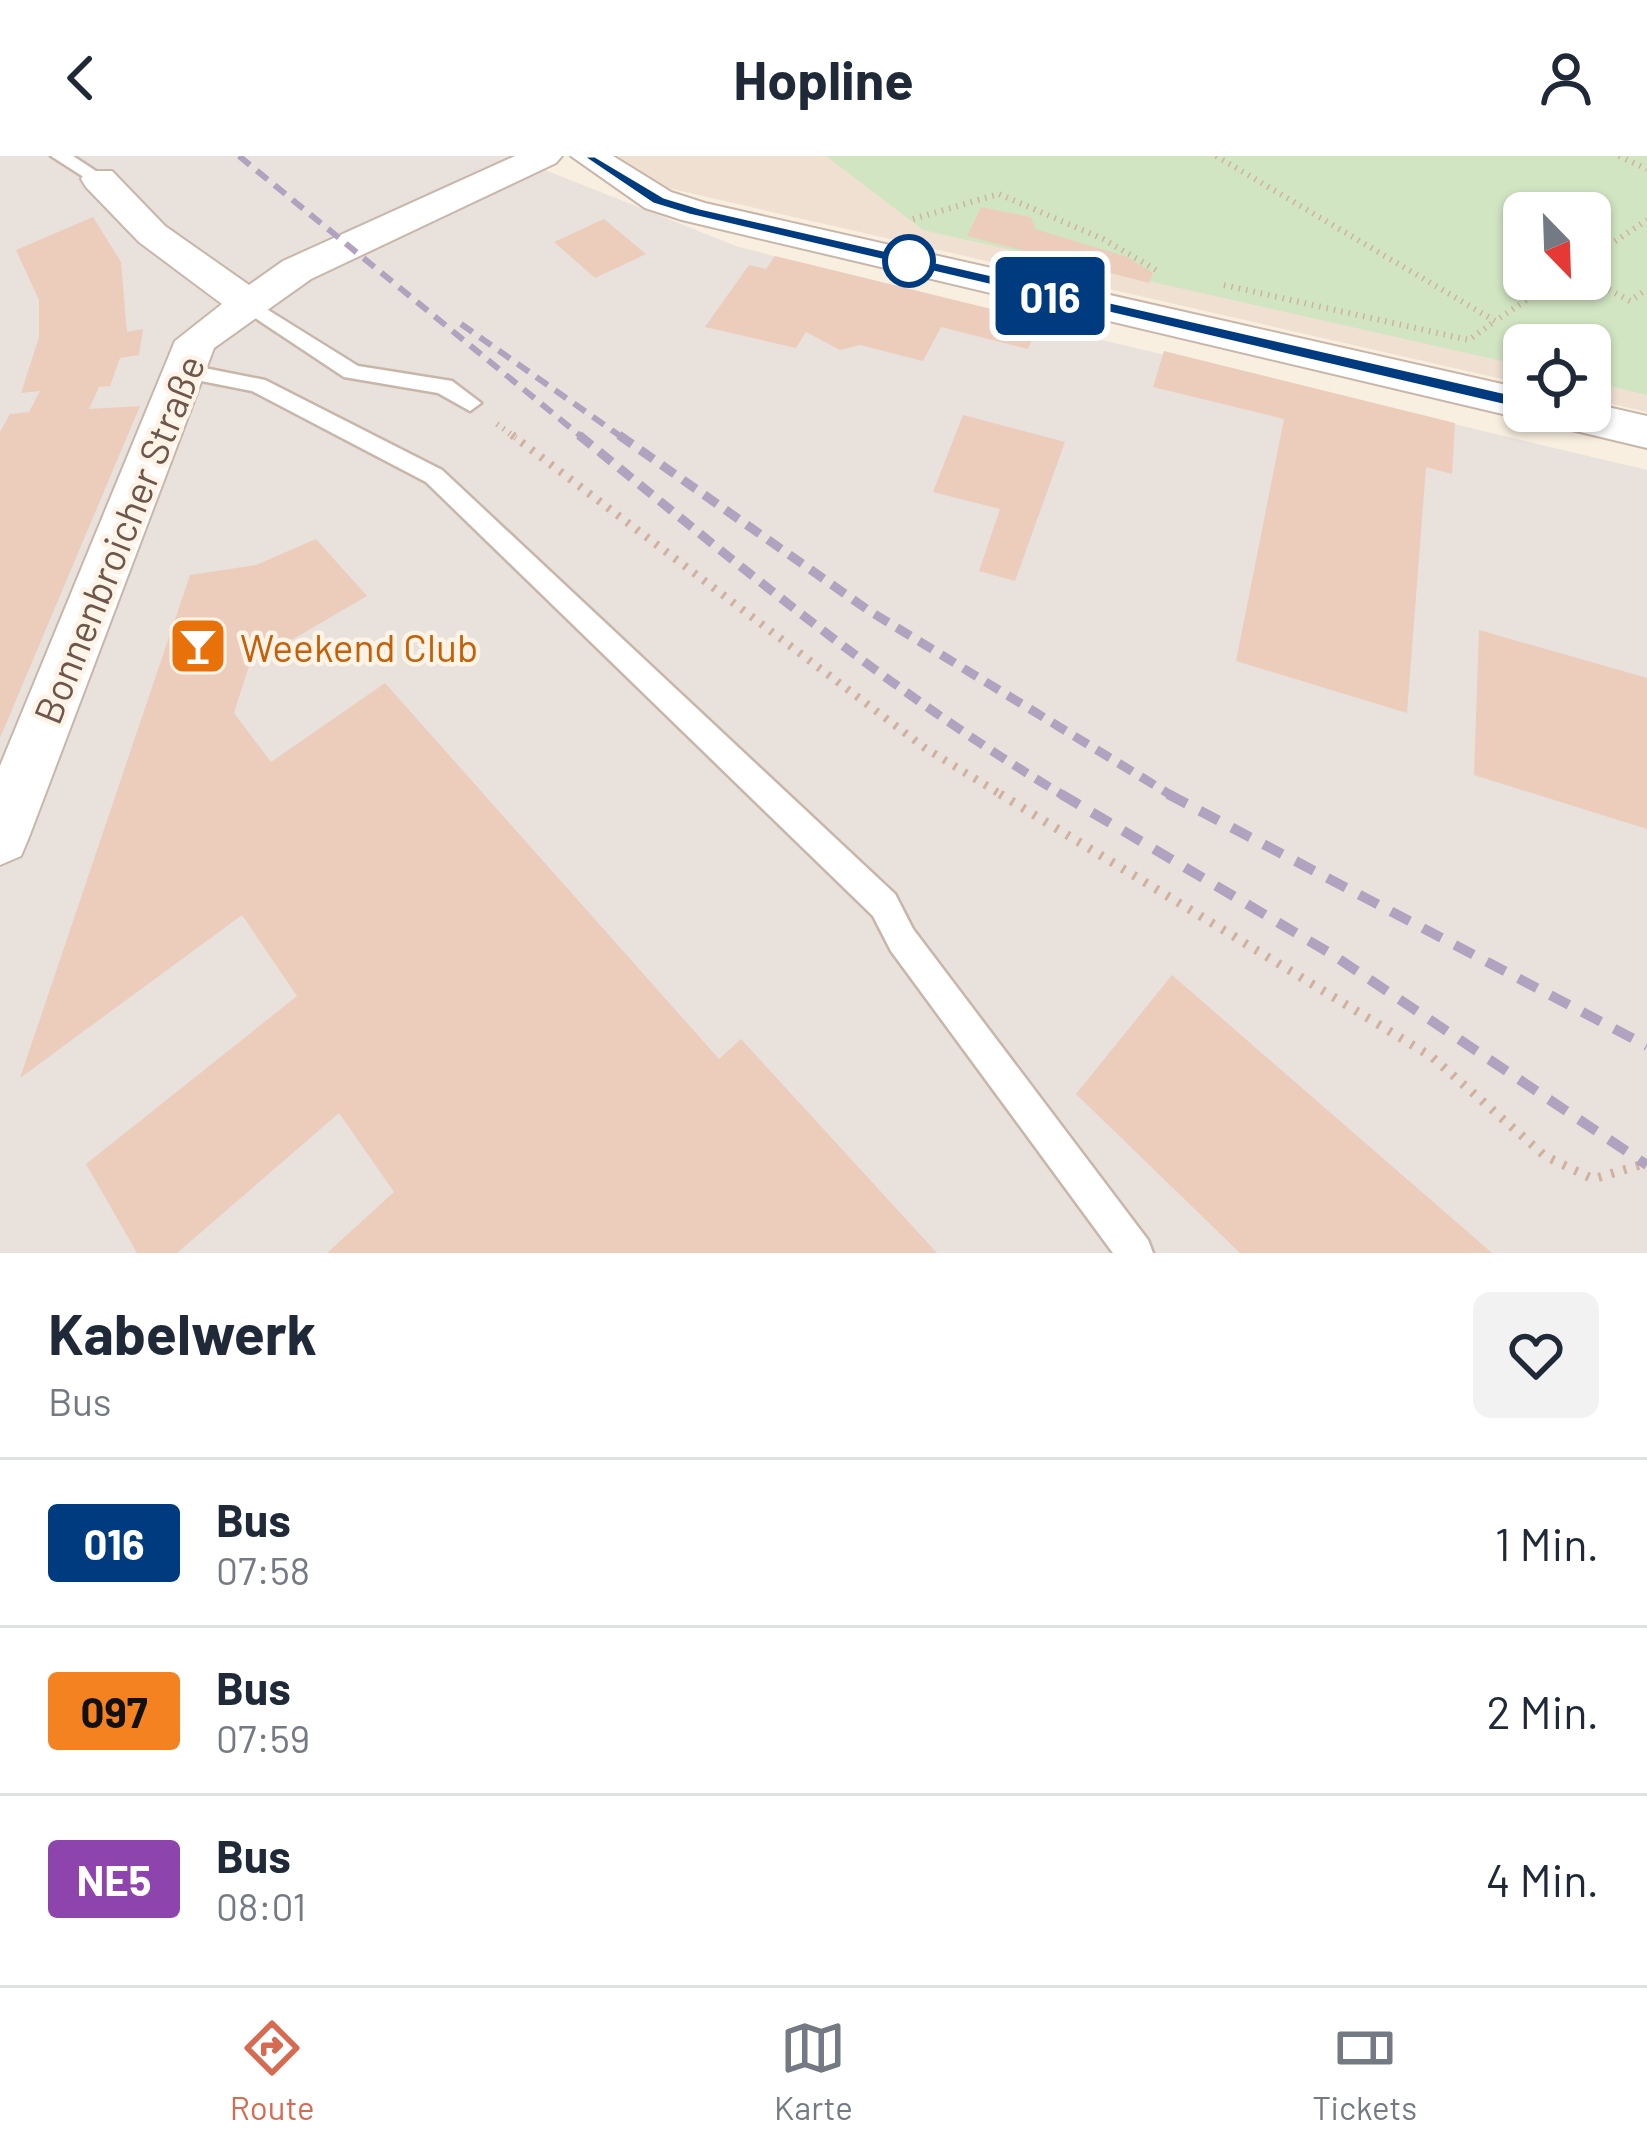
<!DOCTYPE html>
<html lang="de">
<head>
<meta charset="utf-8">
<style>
	body { margin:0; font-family:Barlow,sans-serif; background:#f2f2f3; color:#1f2937; height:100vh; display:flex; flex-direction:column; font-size:45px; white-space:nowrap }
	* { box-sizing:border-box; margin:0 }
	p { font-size:39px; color:#747a83 }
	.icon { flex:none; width:66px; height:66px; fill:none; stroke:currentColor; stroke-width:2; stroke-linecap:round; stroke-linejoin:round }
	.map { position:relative; height:1097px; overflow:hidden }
	.details { display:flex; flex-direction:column; background:#fff; flex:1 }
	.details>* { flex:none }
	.badge { padding:0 24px; border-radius:9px; font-size:42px; line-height:78px }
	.needle { width:78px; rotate:157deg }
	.tools { position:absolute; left:1503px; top:36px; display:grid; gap:24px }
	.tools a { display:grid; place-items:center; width:108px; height:108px; border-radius:18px; background:#fff; box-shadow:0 3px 9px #0004; font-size:60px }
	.map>.badge { position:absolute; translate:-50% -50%; box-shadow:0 0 0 6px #fff }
	.round { display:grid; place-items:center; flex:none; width:126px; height:126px; border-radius:18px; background:#f2f2f3 }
	.headline { display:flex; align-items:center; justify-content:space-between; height:204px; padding:0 48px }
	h1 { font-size:57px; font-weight:700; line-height:90px }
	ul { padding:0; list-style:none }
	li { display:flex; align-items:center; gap:36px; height:168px; padding:0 48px; border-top:3px solid #e0e1e3 }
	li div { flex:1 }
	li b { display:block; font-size:45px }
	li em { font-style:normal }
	li .badge { min-width:132px; font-weight:700; text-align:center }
	header { display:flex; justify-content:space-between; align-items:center; height:156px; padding:0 48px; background:#fff; font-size:54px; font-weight:700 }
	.menu { display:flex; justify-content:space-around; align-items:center; height:168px; border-top:3px solid #e0e1e3; background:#fff; font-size:33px; color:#747a83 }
	.menu a { display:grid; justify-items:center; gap:6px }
	.menu .current { color:#d76b52 }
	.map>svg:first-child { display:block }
	.residential { fill:#f0e0d1; fill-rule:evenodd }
	.industrial { fill:#e8e1dc }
	.green { fill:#d1e5c2; fill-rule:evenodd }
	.building { fill:#eccdbc }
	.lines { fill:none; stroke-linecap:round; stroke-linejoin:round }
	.lane-casing { stroke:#c8b6aa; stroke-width:5 }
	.street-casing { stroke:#c8b6aa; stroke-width:4 }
	.path-far2 { stroke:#d0b1a0; stroke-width:6; stroke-dasharray:1.5 6; stroke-linecap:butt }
	.path-far1 { stroke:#d0b1a0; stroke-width:8; stroke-dasharray:3 9; stroke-linecap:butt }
	.path { stroke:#d0b1a0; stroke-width:9; stroke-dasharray:3 10; stroke-linecap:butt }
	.lane { fill:#fff; fill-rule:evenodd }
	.street { fill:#fff; fill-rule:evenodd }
	.rail-far2 { stroke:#b1a2c0; stroke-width:6; stroke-dasharray:14 9; stroke-linecap:butt }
	.rail-far1 { stroke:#b1a2c0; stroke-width:9; stroke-dasharray:16 10; stroke-linecap:butt }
	.rail { stroke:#b1a2c0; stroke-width:10; stroke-dasharray:21 15; stroke-linecap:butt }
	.line { fill:#003b80; stroke:#fff; stroke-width:3 }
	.stop-dot { fill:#fff; stroke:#003b80; stroke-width:6 }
	.labels { text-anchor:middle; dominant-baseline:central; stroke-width:9; stroke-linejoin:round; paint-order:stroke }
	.street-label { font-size:39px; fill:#6d564b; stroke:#fdf3e7 }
	.food-label { font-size:39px; fill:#c56008; stroke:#fdf3e7; text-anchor:start }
</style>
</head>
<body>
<header><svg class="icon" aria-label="back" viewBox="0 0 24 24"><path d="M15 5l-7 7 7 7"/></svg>Hopline<svg class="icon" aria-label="person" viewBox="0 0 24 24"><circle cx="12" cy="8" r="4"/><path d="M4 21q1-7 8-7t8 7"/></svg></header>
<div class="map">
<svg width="1647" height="1097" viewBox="0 0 1647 1097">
	<rect width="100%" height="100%" fill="#f9efe1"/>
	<path class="residential" d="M618,0H1647V256L1590,243V189H1524V228L650,28ZM1524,57H1590V123H1524Z"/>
	<path class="industrial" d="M0,0H510L736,90L989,157L1647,314V1097H0Z"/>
	<path class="green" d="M826,0H1647V239L1590,225V189H1524V210L923,74ZM1524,57H1590V123H1524Z"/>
	<path class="building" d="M981,51L1031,61L1035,73L1127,101L1153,117L1149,127L967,80Z
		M93,61L121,106L127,176L143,173L139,199L120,202L110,230L99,231L89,253L140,250L0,582V276L10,258L29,256L40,235L21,237L39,181V144L16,94Z
		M604,63L646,98L595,122L554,86Z
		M775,100L804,107L1040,165L1028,193L941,171L923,205L860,189L840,194L806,176L796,192L705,171L749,109L766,113Z
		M1164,195L1455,267L1452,318L1426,311L1407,557L1236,505L1284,263L1153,231Z
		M963,259L1065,286L1015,425L979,415L1000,353L933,336Z
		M316,383L367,440L293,483L256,488L234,557L271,606L385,527L719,903L741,883L937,1097H327L394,1036L339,957L177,1097H137L86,1008L297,840L242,759L20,922L190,419L256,409Z
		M1479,474L1647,522V673L1474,619Z
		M1172,819L1492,1097H1240L1076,938Z"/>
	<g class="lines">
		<defs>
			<path id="lane" d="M51,0H73L108,23L93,27Z
				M247,141L358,210L452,225L481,247L470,255L438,237L344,221L240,152V142Z
				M184,208L265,224L442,314L895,738L913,773L1148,1084L1153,1097H1113L891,795L873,760L426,326L252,235L176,220V210Z"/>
			<path id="street" d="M515,0H562L556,7L311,123L214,192L29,681L21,700L0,709V610L175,185L222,148L139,86L86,31L81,23L86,15H112L165,70L249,129L283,105Z
				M571,0H613L671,36L705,47L1524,233V255H1590V247L1647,260V292L1555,270L1536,260L1524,263L682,64L645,52Z"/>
		</defs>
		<use href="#lane" class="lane-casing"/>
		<use href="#street" class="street-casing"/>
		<path class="path-far2" d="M1216,0L1495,165L1558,123
			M1619,0L1647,13
			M913,63L999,38L1103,83L1158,115
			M1590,102L1647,64
			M1589,123L1630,145L1647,133
			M1224,129L1469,184L1495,165
			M497,268L516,282"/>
		<path class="path-far1" d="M512,279L925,592L1005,641"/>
		<path class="path" d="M1000,638L1432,901L1545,1000L1593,1023L1647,1007"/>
		<use href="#lane" class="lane"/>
		<use href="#street" class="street"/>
		<path class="rail-far2" d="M239,0L583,282
			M461,168L623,282"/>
		<path class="rail-far1" d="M579,279C737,408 891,537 1066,641
			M619,279L868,454L1174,641"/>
		<path class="rail" d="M1061,638L1333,799L1647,1009
			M1168,638L1647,890"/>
	</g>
	<path class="line" d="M582,0H595L664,41L700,52L1524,241L1533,248L1524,254L689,59L653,48Z"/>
	<defs>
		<symbol id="bar-square" viewBox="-11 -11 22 22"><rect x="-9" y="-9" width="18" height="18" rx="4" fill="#e8710a" stroke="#fdf3e7"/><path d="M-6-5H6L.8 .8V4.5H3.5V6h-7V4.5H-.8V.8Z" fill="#fff"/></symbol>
	</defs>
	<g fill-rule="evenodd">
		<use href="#bar-square" x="165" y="457" width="66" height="66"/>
	</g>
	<circle class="stop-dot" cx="909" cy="105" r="24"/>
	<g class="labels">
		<g class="street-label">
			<text transform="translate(118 383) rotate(-68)">Bonnenbroicher Straße</text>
		</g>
		<g class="food-label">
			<text x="240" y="490">Weekend Club</text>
		</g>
	</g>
</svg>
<div class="tools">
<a><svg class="needle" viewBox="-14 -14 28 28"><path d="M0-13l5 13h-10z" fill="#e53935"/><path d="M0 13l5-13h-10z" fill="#747a83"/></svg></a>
<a><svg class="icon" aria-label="locate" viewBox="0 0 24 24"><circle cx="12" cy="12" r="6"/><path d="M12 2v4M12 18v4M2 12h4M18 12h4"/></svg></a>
</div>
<b class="badge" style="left:1050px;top:140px;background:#003b80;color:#fff">016</b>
</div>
<section class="details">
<div class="headline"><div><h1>Kabelwerk</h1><p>Bus</p></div><a class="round"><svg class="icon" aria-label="heart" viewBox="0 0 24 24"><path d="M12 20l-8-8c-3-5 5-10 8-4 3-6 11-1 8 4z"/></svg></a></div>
<ul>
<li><span class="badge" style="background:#003b80;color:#fff">016</span><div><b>Bus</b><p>07:58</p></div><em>1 Min.</em></li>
<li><span class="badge" style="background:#f58220;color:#111">097</span><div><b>Bus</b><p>07:59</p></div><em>2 Min.</em></li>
<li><span class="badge" style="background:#8e44ad;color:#fff">NE5</span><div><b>Bus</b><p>08:01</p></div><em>4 Min.</em></li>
</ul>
</section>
<nav class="menu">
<a class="current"><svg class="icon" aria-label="directions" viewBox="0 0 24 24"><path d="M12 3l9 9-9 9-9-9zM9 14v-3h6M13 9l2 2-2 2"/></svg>Route</a>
<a><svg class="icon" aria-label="map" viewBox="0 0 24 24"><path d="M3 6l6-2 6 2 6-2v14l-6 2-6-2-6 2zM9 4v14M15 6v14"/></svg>Karte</a>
<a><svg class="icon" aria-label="tickets" viewBox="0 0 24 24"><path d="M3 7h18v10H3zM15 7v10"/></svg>Tickets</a>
</nav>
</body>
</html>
